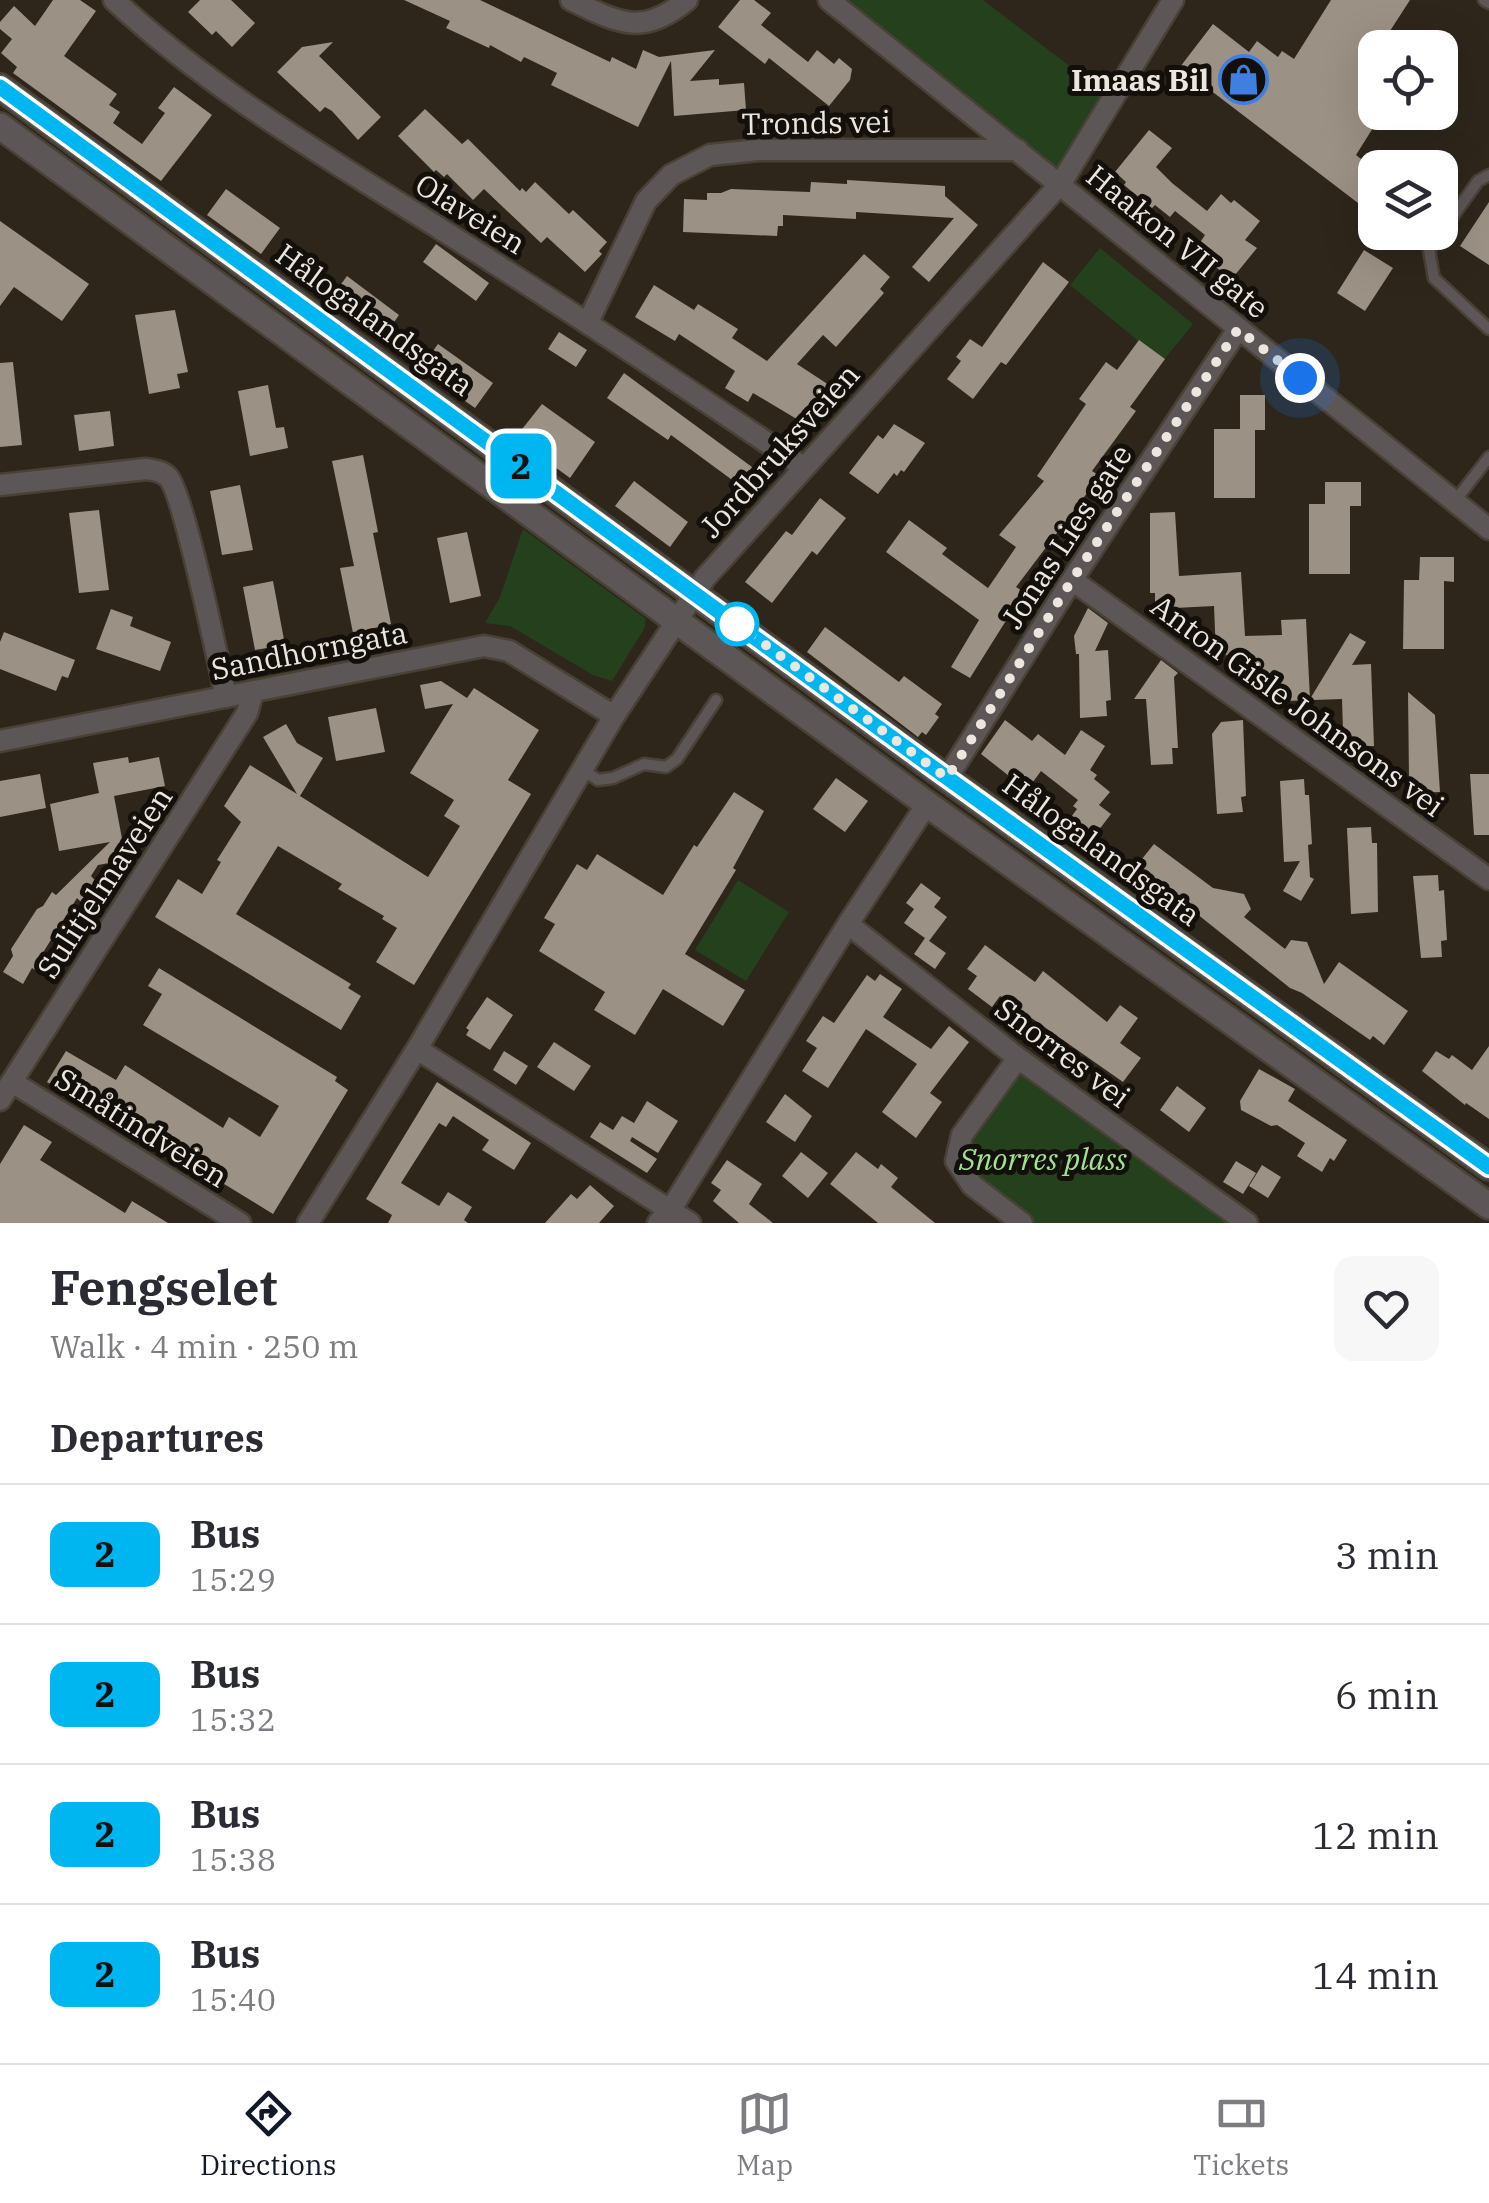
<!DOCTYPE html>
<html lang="en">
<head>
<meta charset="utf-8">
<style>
	body { margin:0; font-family:"IBM Plex Serif",serif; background:#f7f7f7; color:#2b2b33; height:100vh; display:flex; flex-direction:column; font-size:38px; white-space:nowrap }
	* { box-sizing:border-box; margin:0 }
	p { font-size:32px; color:#7c7c81 }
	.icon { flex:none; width:55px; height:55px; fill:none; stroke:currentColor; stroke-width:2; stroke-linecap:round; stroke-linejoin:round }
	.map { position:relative; height:1223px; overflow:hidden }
	.sheet { display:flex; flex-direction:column; background:#fff; flex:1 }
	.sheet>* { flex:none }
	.badge { padding:0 20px; border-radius:15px; font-size:35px; line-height:65px }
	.controls { position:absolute; left:1358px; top:30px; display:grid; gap:20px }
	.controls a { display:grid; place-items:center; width:100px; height:100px; border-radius:20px; background:#fff; box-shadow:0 10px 40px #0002; font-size:50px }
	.you { position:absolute; width:50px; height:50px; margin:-25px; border:8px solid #fff; border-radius:50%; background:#1a73e8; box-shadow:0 0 0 15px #1a73e833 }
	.map>.badge { position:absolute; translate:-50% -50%; box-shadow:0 0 0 5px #fff }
	h2 { padding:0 50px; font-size:38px; line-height:90px }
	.round { display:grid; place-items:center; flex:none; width:105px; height:105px; border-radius:20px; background:#f7f7f7 }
	.summary { display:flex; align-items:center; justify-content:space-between; height:170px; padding:0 50px }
	h1 { font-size:48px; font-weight:800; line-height:75px }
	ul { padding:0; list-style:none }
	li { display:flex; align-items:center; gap:30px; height:140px; padding:0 50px; border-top:2px solid #e1e1e2 }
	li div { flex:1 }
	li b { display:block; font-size:38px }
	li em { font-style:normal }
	li .badge { min-width:110px; font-weight:700; text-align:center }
	.tab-bar { display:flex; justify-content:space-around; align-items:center; height:140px; border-top:2px solid #e1e1e2; background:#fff; font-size:28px; color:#7c7c81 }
	.tab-bar a { display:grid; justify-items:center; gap:5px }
	.tab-bar .on { color:#111827 }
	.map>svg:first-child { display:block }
	.green { fill:#24401d }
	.building { fill:#9b9184 }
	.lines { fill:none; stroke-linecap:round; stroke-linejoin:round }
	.service-casing { stroke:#494136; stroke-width:15 }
	.minor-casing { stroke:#494136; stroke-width:25 }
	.tertiary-casing { stroke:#494136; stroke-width:30 }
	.service { stroke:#5d5656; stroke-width:10 }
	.minor { stroke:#5d5656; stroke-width:20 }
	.tertiary { stroke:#5d5656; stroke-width:25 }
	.line-casing { stroke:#fff; stroke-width:22 }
	.line { stroke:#00b6f0; stroke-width:15 }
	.walk { stroke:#ece6df; stroke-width:10; stroke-dasharray:0 18 }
	.stop-dot { fill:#fff; stroke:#00b6f0; stroke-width:5 }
	.labels { text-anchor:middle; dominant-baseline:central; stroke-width:10; stroke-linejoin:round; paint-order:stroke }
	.poi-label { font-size:30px; font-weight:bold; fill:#ece6df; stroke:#130f0b; text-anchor:end }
	.street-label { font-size:30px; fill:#ece6df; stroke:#130f0b }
	.park-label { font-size:30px; font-style:italic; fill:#a2e092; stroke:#130f0b }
</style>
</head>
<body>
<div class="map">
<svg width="1489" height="1223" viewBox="0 0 1489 1223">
	<rect width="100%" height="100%" fill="#2e261b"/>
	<path class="green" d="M829,0H983L1113,99L1061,183Z
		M1100,248L1193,324L1163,361L1070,285Z
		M523,529L646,619L644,629L612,681L593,675L510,626L485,623L500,597Z
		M738,880L789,912L746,981L695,950Z
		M1018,1058L1247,1223H1022L972,1185L962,1135Z"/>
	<path class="building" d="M53,0H80L96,11L64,56L117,94L109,105L120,112L113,123L142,144L165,113L158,108L174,87L212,115L161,181L13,73L17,67L1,53L12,39L0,29V22L14,6L35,26Z
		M200,0H231L255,23L232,47L216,31L212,35L188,12Z
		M404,0H480L610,62L612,57L636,69L643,50L659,57L715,50L690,81L719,79V85L744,83L746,110L674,116L671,61L638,127L551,85L557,73L524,57L521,62L490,45L489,48L446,28L450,21Z
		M740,0H754L771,13L761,25L808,62L817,50L834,64L839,58L852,69L850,80L829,106L769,58L765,64L718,27Z
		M1331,0H1410L1379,48H1375V112H1383L1356,155L1375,170V216L1180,67L1213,24L1249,52L1257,41L1278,57L1282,51L1294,59Z
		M333,42L319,56L381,117L358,140L332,111L325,107L320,112L277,72L302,47Z
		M425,109L462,144L468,139L520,191L522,188L526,192L535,182L569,214L573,210L607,242L599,251L602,254L585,272L547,237L541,243L484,189L473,200L447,174L444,177L436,170L434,172L398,136Z
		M1149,130L1172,148L1156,167L1172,183L1207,211L1221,194L1231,203L1234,200L1260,221L1245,240L1257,248L1235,275L1231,271L1227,276L1195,250L1205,235L1175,211L1170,217L1155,205L1152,208L1124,185L1126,182L1115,172Z
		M847,180L945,186V196L978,225L929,282L912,267L954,218L856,212V219L783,215V226H778L777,236L683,232L684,199L707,200V193H721L731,189L810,192L811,182L847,184Z
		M226,189L280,228L261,254L207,215Z
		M1489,202V265L1460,246Z
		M0,221L89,284L62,321L14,287L0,306Z
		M436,244L489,283L476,301L423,262Z
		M1364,250L1393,268L1365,311L1337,293Z
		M864,254L890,277L880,289L884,293L836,347L823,335L797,364L829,385L814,409L809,406L800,421L753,393L748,402L725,388L735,371L679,334L675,341L635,317L654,285L694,310L698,304L738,329L732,338L767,361Z
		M1043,262L1069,282L1006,365L1001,362L973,399L947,379L961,361L956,357L970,339L982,347Z
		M347,276L399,315L381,341L328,302Z
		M175,310L188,372L177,374L180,388L149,394L135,315Z
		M559,332L587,350L576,367L548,349Z
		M1139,340L1165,359L1130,407L1136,411L1092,471L1100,476L1016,587L1024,592L970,678L951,667L979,620L886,552L909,520L947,548L942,554L988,588L1016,547L999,535L1044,481L1037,476L1086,404L1079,399L1106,362L1117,370Z
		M438,344L493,383L475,408L420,369Z
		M13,362L22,445L0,447V363Z
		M624,373L752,467L739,485L671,435L668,440L607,398Z
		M268,385L276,428L284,427L288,448L250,456L238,391Z
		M1240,395H1265V430H1255V498H1214V429H1240Z
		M542,404L595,442L570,478L515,438Z
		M110,411L114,446L79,451L74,415Z
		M894,424L925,443L904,472L901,470L897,476L894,473L878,494L849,473L878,435L883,439Z
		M363,455L378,532L373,533L391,624L353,633L340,568L354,566L332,461Z
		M634,481L688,522L670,547L615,506Z
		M1325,482H1361V506H1350V574H1309V504H1325Z
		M240,485L253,550L222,555L210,491Z
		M820,498L846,518L817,555L812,551L772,603L745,582L786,531L792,535Z
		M99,510L109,590L79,593L69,513Z
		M1175,512L1179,576L1241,572L1245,636L1282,635L1281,620L1306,619L1310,699L1350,633L1366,642L1352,665L1371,664L1374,746L1349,747V731H1343L1342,699L1285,701L1284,685L1279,686V682L1229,655L1216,656L1214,606L1155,609V593H1150V513Z
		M467,532L481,596L450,603L437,538Z
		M1420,557H1454V582L1444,581V649H1403L1404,580H1419Z
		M273,581L285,645L255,650L243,587Z
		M1088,608L1108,623L1095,651L1108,650L1111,700L1106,701L1107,716L1080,718L1079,654H1076L1074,636Z
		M111,609L133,617L130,626L171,642L160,671L96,649Z
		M825,627L899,682L904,676L942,704L935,714L939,717L926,735L922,732L918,737L807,652Z
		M4,632L75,660L68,678L62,676L56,691L0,669V642Z
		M1161,660L1178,673L1174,677L1178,748H1172L1173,764L1151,765L1146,699H1134Z
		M441,681L467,698L474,688L539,730L508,780L531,794L414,985L376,962L397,928L382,919L384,916L338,889L342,884L278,846L236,914L351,984L348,988L361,996L341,1030L155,917L178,879L202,894L221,862L217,860L241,822L224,806L250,765L297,794L263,737L286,724L297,743L323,758L300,796L428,877L460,826L444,816L454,800L410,773L453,704L425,709L420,685Z
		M1408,692L1435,715L1440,792L1414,793L1413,778H1409Z
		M376,708L385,752L336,761L328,717Z
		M1005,720L1032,741L1038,734L1065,755L1081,730L1105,746L1090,770L1097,775L1094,779L1110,792L1099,805L1111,814L1092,839L1068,821L1077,809L1073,806L1078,800L1041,771L1027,790L981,754Z
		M1243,720L1246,796L1241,797L1243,812L1217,814L1212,734L1221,722Z
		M128,757L129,763L159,757L165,786L114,796L126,860L98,865L91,876L103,889L85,906L77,898L44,951L57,959L46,977L32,968L23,984L3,972L13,956L11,949L37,909L43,906L52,892L56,895L110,842L59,851L50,804L99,793L93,763Z
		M40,774L46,808L0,817V781Z
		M1470,774H1489V835H1474Z
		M836,778L868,801L845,832L813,809Z
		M1304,779L1305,795H1309L1312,844L1308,845L1310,877L1314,879L1301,901L1283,891L1300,861L1284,862L1280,781Z
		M734,792L764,811L733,868L736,870L685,954L745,990L723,1026L663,989L635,1035L594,1010L605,992L539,951L555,924L544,918L577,864L587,870L597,854L663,895L694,845L697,847Z
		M1371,827L1372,843H1377L1378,912L1351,914L1347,828Z
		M1154,844L1213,888L1244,894L1251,909L1244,917L1285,949L1291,940L1307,942L1324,984L1339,962L1408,1011L1384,1045L1373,1036L1370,1040L1302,993L1290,988L1157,882L1154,886L1133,870Z
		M1438,875L1439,891L1444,890L1447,940L1441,941L1442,957L1421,958L1413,876Z
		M921,883L941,898L934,907L947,917L929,941L904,923L914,909L906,903Z
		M925,938L946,953L935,969L914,954Z
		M985,945L1035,982L1043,971L1107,1022L1120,1005L1138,1018L1120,1043L1141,1058L1123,1082L1000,996L992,1007L968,989L977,976L967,969Z
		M159,968L337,1077L335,1081L348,1090L273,1214L162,1146L160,1149L47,1082L66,1051L116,1080L125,1065L223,1128L229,1117L260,1137L279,1106L143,1025L162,994L148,986Z
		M880,974L902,989L883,1017L931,1049L949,1026L969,1042L930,1093L942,1102L916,1138L882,1112L917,1064L866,1029L828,1088L802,1071L817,1048L806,1041L823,1016L834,1023L867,975L875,981Z
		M487,997L513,1015L490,1050L466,1035L469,1030L466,1028Z
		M554,1042L591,1066L574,1091L537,1067Z
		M1489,1046V1119L1466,1103L1465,1105L1422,1071L1436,1051L1449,1059L1452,1055L1472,1070Z
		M504,1051L528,1066L516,1085L493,1070Z
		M1259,1069L1295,1089L1288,1101L1347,1140L1334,1161L1330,1158L1322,1172L1297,1156L1305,1143L1277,1125L1271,1126L1241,1110L1240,1101Z
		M437,1082L531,1143L514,1170L482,1150L489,1140L453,1116L446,1127L439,1123L401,1183L439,1206L448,1192L472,1207L464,1220L468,1223H388L392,1215L366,1199Z
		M1177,1086L1206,1108L1189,1132L1160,1110Z
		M785,1094L812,1116L795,1142L766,1122Z
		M647,1101L678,1121L658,1153L632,1137L630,1141L657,1159L647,1173L590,1137L600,1122L613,1130L622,1116L634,1123Z
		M24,1125L52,1142L40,1160L125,1213L132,1201L168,1223H0V1164Z
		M801,1152L828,1173L808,1198L782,1176Z
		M856,1152L878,1169L881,1164L898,1178L891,1187L935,1223H878L830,1184Z
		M727,1160L762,1184L749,1204L773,1223H739L713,1201L721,1190L711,1183Z
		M1236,1161L1256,1173L1243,1194L1223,1182Z
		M1262,1165L1281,1177L1268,1198L1249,1186Z
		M590,1185L614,1206L599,1223H545L571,1194L577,1199Z"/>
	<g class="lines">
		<defs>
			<path id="service" d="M1484,0L1489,3
				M1489,175L1478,181L1429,250L1434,278L1489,329
				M1455,501L1489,457
				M583,770L598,780L613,778L644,764L666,767L677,759L716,700"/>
			<path id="minor" d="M114,0C212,91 330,159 442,230C564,307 684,386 803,467
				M571,0C619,23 642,37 687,0
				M829,0L1489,529
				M588,322L646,201L671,175L710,155L758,150H1018
				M0,485L146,469C153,470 162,471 168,477C183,492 219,665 226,697
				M1072,580L1489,879
				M0,741L484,646L509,651L614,716
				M947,778L1072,580L1238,329
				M848,924L1018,1058L1247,1223
				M417,1049L690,1223
				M1018,1058L962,1135L956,1161L972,1185L1022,1223
				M12,1082L240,1223
				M0,1100L247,713L253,692
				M308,1223L417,1049L614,716L705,578L1061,183L1173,0
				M658,1223L671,1209L848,924L927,804"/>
			<path id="tertiary" d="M0,87L927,764L1489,1167
				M0,126L927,804L1489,1206"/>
		</defs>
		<use href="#service" class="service-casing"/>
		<use href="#minor" class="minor-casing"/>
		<use href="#tertiary" class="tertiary-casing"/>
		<use href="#service" class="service"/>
		<use href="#minor" class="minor"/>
		<use href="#tertiary" class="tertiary"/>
	</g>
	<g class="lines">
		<defs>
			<path id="line" d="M0,87L928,764L1489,1167"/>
		</defs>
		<use href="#line" class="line-casing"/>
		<use href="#line" class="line"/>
		<path class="walk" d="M737,624L947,778L1072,580L1238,329L1300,378"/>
	</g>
	<defs>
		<symbol id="shop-ring" viewBox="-11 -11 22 22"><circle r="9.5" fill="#130f0b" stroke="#3f7fe0" stroke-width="1.5"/><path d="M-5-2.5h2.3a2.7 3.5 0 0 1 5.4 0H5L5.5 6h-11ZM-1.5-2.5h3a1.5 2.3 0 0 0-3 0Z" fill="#3f7fe0"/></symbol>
	</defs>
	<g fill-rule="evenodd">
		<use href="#shop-ring" x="1216" y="52" width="55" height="55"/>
	</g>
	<circle class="stop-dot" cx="737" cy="624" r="20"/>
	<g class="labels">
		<g class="poi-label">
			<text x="1209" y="79">Imaas Bil</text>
		</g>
		<g class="street-label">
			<text transform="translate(816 122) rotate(-1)">Tronds vei</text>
			<text transform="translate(471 213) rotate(32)">Olaveien</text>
			<text transform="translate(1178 241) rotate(39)">Haakon VII gate</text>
			<text transform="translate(375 319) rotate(36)">Hålogalandsgata</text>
			<text transform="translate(779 450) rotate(-48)">Jordbruksveien</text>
			<text transform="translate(1066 536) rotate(-57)">Jonas Lies gate</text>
			<text transform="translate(309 650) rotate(-11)">Sandhorngata</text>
			<text transform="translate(1298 705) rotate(36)">Anton Gisle Johnsons vei</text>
			<text transform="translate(1102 849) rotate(36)">Hålogalandsgata</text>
			<text transform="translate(104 882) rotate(-57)">Sulitjelmaveien</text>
			<text transform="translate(1063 1052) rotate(37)">Snorres vei</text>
			<text transform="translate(142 1127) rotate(32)">Småtindveien</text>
		</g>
		<g class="park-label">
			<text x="1043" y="1158">Snorres plass</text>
		</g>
	</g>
</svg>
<div class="controls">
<a><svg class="icon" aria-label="locate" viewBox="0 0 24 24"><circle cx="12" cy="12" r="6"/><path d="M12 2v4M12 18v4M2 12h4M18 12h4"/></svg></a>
<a><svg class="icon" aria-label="layers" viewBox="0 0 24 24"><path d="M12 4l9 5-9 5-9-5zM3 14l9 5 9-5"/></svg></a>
</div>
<div class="you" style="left:1300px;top:378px"></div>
<b class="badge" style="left:521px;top:466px;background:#00b6f0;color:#111">2</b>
</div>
<section class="sheet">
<div class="summary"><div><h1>Fengselet</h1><p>Walk · 4 min · 250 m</p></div><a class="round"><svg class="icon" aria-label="heart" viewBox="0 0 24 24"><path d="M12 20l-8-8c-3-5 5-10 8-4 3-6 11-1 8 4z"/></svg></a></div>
<h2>Departures</h2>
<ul>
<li><span class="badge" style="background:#00b6f0;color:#111">2</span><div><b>Bus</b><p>15:29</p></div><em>3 min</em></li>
<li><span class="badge" style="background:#00b6f0;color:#111">2</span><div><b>Bus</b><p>15:32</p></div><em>6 min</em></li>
<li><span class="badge" style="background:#00b6f0;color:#111">2</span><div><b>Bus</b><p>15:38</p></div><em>12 min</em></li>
<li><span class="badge" style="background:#00b6f0;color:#111">2</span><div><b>Bus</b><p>15:40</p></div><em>14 min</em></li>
</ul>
</section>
<nav class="tab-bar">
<a class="on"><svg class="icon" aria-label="directions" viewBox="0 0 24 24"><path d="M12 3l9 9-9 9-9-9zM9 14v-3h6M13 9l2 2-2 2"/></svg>Directions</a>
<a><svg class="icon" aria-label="map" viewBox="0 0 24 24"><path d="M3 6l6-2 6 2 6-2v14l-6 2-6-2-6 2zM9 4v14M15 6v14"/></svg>Map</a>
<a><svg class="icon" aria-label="tickets" viewBox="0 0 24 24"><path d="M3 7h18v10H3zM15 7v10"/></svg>Tickets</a>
</nav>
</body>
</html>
